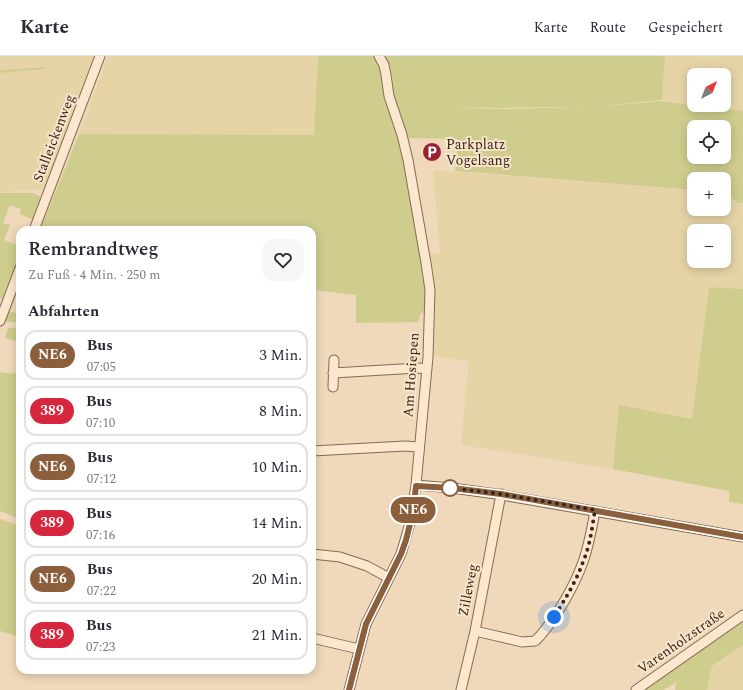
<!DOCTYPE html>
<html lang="de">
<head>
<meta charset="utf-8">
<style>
	body { margin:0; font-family:Spectral,serif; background:#f7f7f7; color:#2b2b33; height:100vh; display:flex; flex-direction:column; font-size:15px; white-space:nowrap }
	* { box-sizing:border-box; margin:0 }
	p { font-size:13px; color:#7c7c81 }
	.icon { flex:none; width:22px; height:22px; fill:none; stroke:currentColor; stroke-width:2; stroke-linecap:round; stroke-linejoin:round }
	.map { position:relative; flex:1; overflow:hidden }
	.side { position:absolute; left:16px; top:170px; width:300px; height:448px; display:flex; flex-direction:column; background:#fff; border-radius:12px; box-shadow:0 2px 10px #0003 }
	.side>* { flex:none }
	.badge { padding:0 8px; border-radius:13px; font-size:14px; line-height:26px }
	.needle { width:26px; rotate:42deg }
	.controls { position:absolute; left:687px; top:12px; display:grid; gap:8px }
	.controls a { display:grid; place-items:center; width:44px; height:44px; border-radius:8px; background:#fff; box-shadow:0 2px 10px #0003; font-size:20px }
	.you { position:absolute; width:20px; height:20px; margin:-10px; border:3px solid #fff; border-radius:50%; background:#1a73e8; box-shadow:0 0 0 6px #1a73e833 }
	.map>.badge { position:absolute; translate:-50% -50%; box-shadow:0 0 0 2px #fff }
	h2 { padding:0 12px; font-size:15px; line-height:36px }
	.round { display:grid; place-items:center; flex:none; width:42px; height:42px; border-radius:12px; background:#f7f7f7 }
	.overview { display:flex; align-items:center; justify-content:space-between; height:68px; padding:0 12px }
	h1 { font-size:19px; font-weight:600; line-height:30px }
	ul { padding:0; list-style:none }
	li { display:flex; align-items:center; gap:12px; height:50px; margin:0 8px 6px; padding:0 4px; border:2px solid #e1e1e2; border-radius:12px }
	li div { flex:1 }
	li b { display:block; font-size:15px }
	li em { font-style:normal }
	li .badge { min-width:44px; font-weight:700; text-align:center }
	header { display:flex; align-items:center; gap:24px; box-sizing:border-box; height:56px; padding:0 20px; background:#fff; border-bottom:1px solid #e1e1e2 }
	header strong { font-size:19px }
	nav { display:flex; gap:22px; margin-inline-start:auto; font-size:14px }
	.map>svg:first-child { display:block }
	.farmland { fill:#e6d4a7; fill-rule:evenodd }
	.green { fill:#cecd8e; fill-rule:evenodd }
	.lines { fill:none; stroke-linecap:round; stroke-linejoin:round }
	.minor-casing { stroke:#876954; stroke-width:11 }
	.minor { stroke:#fbe7cd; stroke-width:9 }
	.line-casing { stroke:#fff; stroke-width:9 }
	.line { stroke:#8b5e3c; stroke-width:6 }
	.walk { stroke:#35241a; stroke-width:4; stroke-dasharray:0 7.2 }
	.stop-dot { fill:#fff; stroke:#8b5e3c; stroke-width:2 }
	.labels { text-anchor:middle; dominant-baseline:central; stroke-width:4; stroke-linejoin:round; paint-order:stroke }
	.street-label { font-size:14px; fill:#35241a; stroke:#f7e4ca }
	.poi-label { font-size:14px; fill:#35241a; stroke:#f7e4ca; text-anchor:start }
</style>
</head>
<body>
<header>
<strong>Karte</strong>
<nav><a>Karte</a><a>Route</a><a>Gespeichert</a></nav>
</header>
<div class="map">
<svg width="743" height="634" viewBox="0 0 743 634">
	<rect width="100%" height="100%" fill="#f0d9ba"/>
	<path class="farmland" d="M0,0H97L48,130L42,134L0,136V17L44,13L47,11L0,14Z
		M108,0H318L314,79L79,78Z
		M665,0H743V55L700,49H724V19H694V48L662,44Z
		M433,114L694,134V153H724V137H726L738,147H743V233L709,231L692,364L619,350L613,413L461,389L469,305L432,300L430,197H440ZM694,175H724V205H694Z
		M743,589V634H707L712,610Z"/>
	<path class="green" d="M318,0H665L662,44L594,51L662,45L743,55V147H738L726,137L724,136V123H694V134L455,115L458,83L404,82L416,178L421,196L426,229V255L420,258L418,266L356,267V239L312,234V174H40L79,78L314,79ZM582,51L508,53L457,52ZM694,71H724V101H694Z
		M48,11L44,13L0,17V14Z
		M0,137H32L40,140L42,144L35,165L20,158L21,153L10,149L3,167L10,169L4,184L19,190L20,188V198L4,244L0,243Z
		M709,231L743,233V448L729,446V435L613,413L619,349L692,363Z
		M10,256L18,257V266H4L7,258Z
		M8,272H20V286L5,282Z
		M20,301V463L0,455V316L15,318Z
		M0,463L20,470V581L0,575Z
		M743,566V589L712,610L707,634H675L676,626L664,634H642Z"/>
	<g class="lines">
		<defs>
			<path id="minor" d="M34,174L100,0
				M0,265L20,212
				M333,317L418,312L427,313
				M333,331L334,304
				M312,395L405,390L419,391
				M416,429L452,432L496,438L743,481
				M312,498L340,501L367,510L389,522
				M475,575L522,586L535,585L540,580C557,560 574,531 583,506C589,489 592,472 595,455
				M312,582L359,593
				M349,634L366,568L401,498L410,467L416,429L428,301L430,234L426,207L408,104L402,79L389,40L386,19L384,9L379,0
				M461,634L475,575L501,438
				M636,634L743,559"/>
		</defs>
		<use href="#minor" class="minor-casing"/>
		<use href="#minor" class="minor"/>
	</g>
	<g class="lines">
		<defs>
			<path id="line" d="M349,634L366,568L401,498L406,484L413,456L416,430L452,432L501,438L743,481"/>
		</defs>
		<use href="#line" class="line-casing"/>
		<use href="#line" class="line"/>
		<path class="walk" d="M450,432L501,438L595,454C592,472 590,490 583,506C576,526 565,543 554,561"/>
	</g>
	<defs>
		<symbol id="parking-disc" viewBox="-11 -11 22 22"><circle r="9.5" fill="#9a2031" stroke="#f7e4ca"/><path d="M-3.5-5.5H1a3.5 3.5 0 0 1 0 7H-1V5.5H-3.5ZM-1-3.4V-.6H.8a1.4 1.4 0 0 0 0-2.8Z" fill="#fff"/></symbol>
	</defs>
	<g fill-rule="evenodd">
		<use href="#parking-disc" x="421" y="85" width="22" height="22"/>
	</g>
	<circle class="stop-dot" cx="450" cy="432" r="8"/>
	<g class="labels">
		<g class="street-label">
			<text transform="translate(54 82) rotate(-69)">Stalleickenweg</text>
			<text transform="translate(411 319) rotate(-86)">Am Hosiepen</text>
			<text transform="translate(468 534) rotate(-79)">Zilleweg</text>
			<text transform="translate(681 585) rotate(-35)">Varenholzstraße</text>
		</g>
		<g class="poi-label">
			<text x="446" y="88">Parkplatz<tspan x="446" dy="16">Vogelsang</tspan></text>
		</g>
	</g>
</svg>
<div class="controls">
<a><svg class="needle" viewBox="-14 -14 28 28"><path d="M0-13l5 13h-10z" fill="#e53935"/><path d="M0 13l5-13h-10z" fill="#7c7c81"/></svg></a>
<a><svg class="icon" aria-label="locate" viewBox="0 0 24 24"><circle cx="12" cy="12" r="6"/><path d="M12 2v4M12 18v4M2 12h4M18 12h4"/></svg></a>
<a>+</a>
<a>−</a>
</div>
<div class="you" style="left:554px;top:561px"></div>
<b class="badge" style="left:413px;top:454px;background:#8b5e3c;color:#fff">NE6</b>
<section class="side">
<div class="overview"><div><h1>Rembrandtweg</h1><p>Zu Fuß · 4 Min. · 250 m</p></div><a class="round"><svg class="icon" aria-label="heart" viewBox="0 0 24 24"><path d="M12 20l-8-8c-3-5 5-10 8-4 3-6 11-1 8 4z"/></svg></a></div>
<h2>Abfahrten</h2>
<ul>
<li><span class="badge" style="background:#8b5e3c;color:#fff">NE6</span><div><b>Bus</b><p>07:05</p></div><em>3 Min.</em></li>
<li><span class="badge" style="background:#d7263d;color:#fff">389</span><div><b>Bus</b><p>07:10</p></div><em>8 Min.</em></li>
<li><span class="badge" style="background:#8b5e3c;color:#fff">NE6</span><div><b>Bus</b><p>07:12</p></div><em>10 Min.</em></li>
<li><span class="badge" style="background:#d7263d;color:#fff">389</span><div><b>Bus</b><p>07:16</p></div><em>14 Min.</em></li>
<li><span class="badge" style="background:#8b5e3c;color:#fff">NE6</span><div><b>Bus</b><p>07:22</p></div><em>20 Min.</em></li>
<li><span class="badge" style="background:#d7263d;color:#fff">389</span><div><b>Bus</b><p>07:23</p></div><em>21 Min.</em></li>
</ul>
</section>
</div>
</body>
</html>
